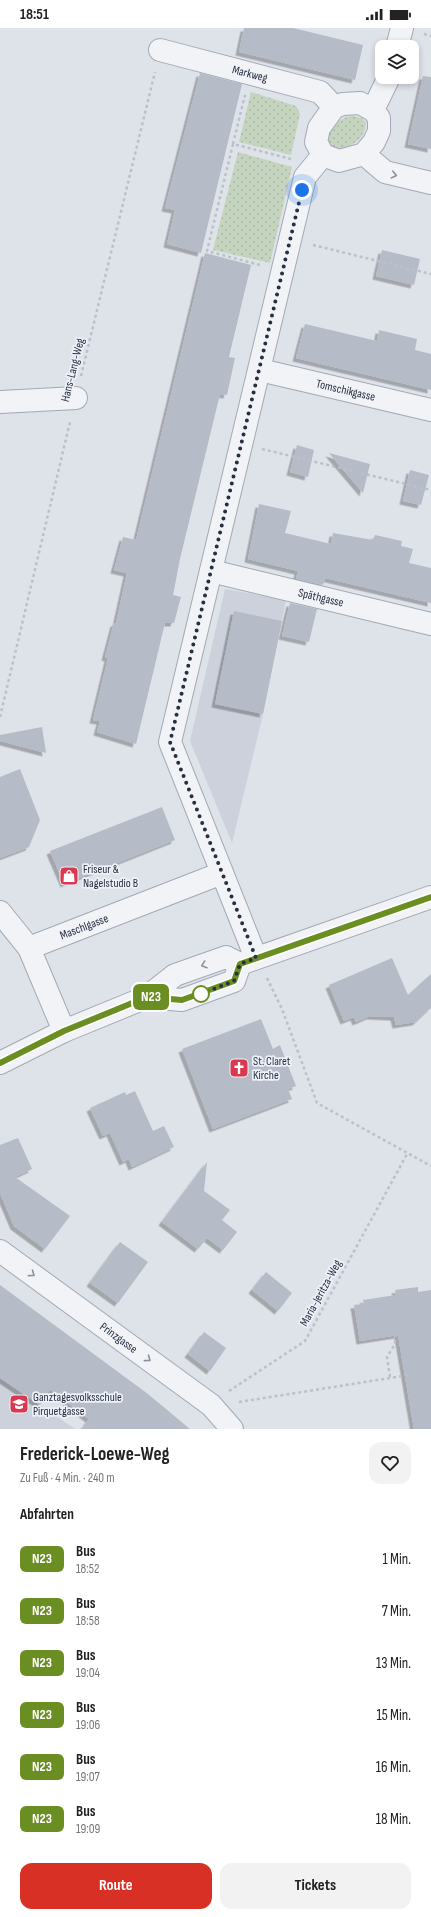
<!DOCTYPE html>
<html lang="de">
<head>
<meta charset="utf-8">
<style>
	body { margin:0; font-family:"Sofia Sans Condensed",sans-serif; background:#f2f2f2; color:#222; height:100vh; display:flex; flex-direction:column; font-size:15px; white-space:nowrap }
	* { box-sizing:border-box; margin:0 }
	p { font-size:13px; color:#767676 }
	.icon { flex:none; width:22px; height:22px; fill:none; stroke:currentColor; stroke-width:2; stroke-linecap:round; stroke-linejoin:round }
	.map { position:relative; height:1401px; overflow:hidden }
	.details { display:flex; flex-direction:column; background:#fff; flex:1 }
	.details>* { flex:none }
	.badge { padding:0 8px; border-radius:6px; font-size:14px; line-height:26px }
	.tools { position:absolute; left:375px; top:12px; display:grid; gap:8px }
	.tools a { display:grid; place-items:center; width:44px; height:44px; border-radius:8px; background:#fff; box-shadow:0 2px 6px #0003; font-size:20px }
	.you { position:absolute; width:20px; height:20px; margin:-10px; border:3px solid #fff; border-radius:50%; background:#1a73e8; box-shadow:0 0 0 6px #1a73e833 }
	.map>.badge { position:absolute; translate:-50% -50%; box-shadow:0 0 0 2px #fff }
	h2 { padding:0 20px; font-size:15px; line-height:36px }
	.round { display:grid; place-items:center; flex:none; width:42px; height:42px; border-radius:12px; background:#f2f2f2 }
	.overview { display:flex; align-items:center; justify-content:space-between; height:68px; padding:0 20px }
	h1 { font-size:19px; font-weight:700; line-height:30px }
	.action { display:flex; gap:8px; margin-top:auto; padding:8px 20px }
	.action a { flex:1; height:46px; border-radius:12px; background:#d93025; color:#fff; font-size:16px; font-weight:700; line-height:46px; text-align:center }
	.action a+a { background:#f2f2f2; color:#222 }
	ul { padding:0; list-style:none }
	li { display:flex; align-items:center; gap:12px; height:52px; padding:0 20px }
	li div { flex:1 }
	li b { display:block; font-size:15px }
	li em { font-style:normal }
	li .badge { min-width:44px; font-weight:700; text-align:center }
	.status { display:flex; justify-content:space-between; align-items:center; height:28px; padding:0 20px; background:#fff; direction:ltr }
	.status svg { height:11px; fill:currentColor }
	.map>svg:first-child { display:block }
	.built { fill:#ccd1db }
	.grass { fill:url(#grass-dots) }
	.building { fill:#b5bbc7; filter:url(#shadow) }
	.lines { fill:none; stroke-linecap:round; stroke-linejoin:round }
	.minor-casing { stroke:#a3a9b4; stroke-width:24 }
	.tertiary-casing { stroke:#a3a9b4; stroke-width:24 }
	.path { stroke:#bcc0c8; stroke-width:2.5; stroke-dasharray:3 3; stroke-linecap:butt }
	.minor { stroke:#f1f3f7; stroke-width:22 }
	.tertiary { stroke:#f1f3f7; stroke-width:22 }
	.oneway { stroke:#8c929c }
	.line-casing { stroke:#fff; stroke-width:9 }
	.line { stroke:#6b8e23; stroke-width:6 }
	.walk { stroke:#263042; stroke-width:4; stroke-dasharray:0 7.2 }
	.stop-dot { fill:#fff; stroke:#6b8e23; stroke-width:2 }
	.labels { text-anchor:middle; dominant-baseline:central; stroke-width:3.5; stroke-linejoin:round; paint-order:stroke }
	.street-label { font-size:12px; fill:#263042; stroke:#eef1f7 }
	.poi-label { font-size:12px; fill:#263042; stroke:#eef1f7; text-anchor:start }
</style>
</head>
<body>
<div class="status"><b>18:51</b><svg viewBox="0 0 49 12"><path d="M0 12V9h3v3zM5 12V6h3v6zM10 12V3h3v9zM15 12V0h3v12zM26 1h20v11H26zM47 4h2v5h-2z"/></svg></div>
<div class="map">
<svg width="431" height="1401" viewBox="0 0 431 1401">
	<defs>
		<pattern id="grass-dots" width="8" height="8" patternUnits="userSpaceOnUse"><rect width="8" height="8" fill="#c4d4bf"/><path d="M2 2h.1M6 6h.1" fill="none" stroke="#a8b6a5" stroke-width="1.8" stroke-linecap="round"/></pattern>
		<filter id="shadow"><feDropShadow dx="-3.5" dy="3.5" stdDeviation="0" flood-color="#0004"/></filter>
	</defs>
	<rect width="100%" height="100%" fill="#dee2e9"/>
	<path class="built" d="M225,561L286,572L263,686L232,815L190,713Z
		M0,1350L75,1401H0Z"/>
	<path class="grass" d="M251,64L296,78L300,86L291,127L239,114Z
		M352,88L362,90L366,95C365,113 348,122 332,120L327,115C328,99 336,91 352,88Z
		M238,124L292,139L270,235L213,222Z"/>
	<path class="building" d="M244,0H293L363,17L355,52L239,24Z
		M200,45L242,56L201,225L167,216L175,182L165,180Z
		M423,48L431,49V121L408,116Z
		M382,222L420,231L414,257L376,248Z
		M205,225L251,237L229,329L235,330L227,367L220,366L180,531L173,567L181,569L174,595H165L136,716L97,704L100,693L93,692L108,630L105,629L114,595H116L127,545L114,542L123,509L136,512Z
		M305,296L377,313L379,302L417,311L415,322L431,326V362L296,330Z
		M297,417L314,422L308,449L290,444Z
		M329,425L370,436L363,465Z
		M410,442L429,447L421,477L403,473Z
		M259,476L291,483L285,505L331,516L333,505L373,512L375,507L402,513L401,518L413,521L409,535L431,540V575L325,550L323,557L296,551L298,543L248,531Z
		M290,575L317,581L309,614L282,608Z
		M234,583L282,593L263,686L215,676Z
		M42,699L46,725L0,713V707Z
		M20,741L40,792L29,819L0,830V749Z
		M162,779L175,812L64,856L50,823Z
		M392,930L408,967L431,946V980L416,994L396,997L394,989L370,988L356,994L354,989L344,993L329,957Z
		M261,991L273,1021L280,1017L296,1058L288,1061L292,1071L213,1101L182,1021Z
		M135,1063L153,1103L164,1098L174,1119L132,1139L129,1131L123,1134L110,1105L103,1108L90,1080L125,1064L126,1067Z
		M18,1110L32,1141L15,1149L70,1188L45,1221L14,1198L0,1165V1117Z
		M207,1134L204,1163L230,1182L222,1192L237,1204L223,1222L207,1210L198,1221L162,1194Z
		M120,1214L148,1234L118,1275L90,1255Z
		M266,1244L292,1265L278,1283L252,1262Z
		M0,1257L148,1366L190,1401H82L89,1391L50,1361L40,1377L0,1350Z
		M418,1259V1264L431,1262V1401H414L398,1307L360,1313L354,1277L364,1276L363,1272L396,1267L395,1262Z
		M204,1304L226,1320L210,1343L188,1326Z"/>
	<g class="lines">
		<defs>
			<g id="minor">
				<path d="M397,19L402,0"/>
				<path id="s1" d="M160,22L320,64L334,79"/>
				<path d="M360,75L373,82L379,90V103L374,114L364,126L339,133L323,127L316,114L319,100L334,79L343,76Z"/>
				<path d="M373,82L389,49"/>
				<path d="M364,126L385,144L431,155"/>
				<path id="s2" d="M260,342L431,382"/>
				<path d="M0,374L76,370"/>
				<path id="s3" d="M211,543L431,596"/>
				<path d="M0,884L29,920L64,1003"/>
				<path id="s4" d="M29,920L222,845"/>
				<path d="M256,930L170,714L305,149L323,127"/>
				<path id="s5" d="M0,1223L211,1377L232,1401"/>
			</g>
			<path id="tertiary" d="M147,969L182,972L234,953L240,936
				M0,1035L64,1003L147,969L175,947L226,929L240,936L431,869"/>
		</defs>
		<use href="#minor" class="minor-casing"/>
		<use href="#tertiary" class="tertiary-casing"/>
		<path class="path" d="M424,6L431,8
			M233,116L245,67
			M313,217L431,246
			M260,237L207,223L233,116L291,131
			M81,348L155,44
			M262,421L431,462
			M0,689L70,394
			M267,950L282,981L317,1075L431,1138
			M390,1349L387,1329L395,1316V1307
			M229,1363L305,1313L407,1126
			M239,1374L409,1347"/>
		<use href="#minor" class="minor"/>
		<use href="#tertiary" class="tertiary"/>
	</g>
	<defs><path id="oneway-chevron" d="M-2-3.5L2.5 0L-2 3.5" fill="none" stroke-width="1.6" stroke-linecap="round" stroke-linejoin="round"/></defs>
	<g class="oneway">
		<use href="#oneway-chevron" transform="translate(394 147) rotate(13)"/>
		<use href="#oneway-chevron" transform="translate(204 937) rotate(161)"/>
		<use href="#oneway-chevron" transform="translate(32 1246) rotate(36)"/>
		<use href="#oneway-chevron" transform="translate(148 1331) rotate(36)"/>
	</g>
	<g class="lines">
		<defs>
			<path id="line" d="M0,1035L64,1003L147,969L182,972L234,953L240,936L431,869"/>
		</defs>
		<use href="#line" class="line-casing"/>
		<use href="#line" class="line"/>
		<path class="walk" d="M201,966L234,953L240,936L256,930L170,714L302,162"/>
	</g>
	<defs>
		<symbol id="shop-square" viewBox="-11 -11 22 22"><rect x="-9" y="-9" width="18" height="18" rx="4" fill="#da384e" stroke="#eef1f7"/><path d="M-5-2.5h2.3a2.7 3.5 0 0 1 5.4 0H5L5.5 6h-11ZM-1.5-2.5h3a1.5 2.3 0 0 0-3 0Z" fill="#fff"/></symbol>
		<symbol id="church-square" viewBox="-11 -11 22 22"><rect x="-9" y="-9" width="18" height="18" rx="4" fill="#da384e" stroke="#eef1f7"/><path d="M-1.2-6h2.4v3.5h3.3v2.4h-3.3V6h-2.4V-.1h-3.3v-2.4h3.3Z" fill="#fff"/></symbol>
		<symbol id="school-square" viewBox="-11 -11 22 22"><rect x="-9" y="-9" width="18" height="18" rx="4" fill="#da384e" stroke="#eef1f7"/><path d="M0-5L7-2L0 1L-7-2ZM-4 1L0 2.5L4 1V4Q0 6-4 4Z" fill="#fff"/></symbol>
	</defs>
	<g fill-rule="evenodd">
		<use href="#shop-square" x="58" y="837" width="22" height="22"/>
		<use href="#church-square" x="228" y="1029" width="22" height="22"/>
		<use href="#school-square" x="8" y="1365" width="22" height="22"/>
	</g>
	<circle class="stop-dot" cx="201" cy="966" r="8"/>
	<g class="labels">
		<g class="street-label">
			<text stroke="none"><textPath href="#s1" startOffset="93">Markweg</textPath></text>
			<text transform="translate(73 342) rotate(-76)">Hans-Lang-Weg</text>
			<text stroke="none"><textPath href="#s2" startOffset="88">Tomschikgasse</textPath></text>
			<text stroke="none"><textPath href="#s3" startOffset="113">Späthgasse</textPath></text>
			<text stroke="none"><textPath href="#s4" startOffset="59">Maschlgasse</textPath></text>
			<text transform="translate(321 1265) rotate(-61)">Maria-Jeritza-Weg</text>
			<text stroke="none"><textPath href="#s5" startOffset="147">Prinzgasse</textPath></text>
		</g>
		<g class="poi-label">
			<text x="83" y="841">Friseur &amp;<tspan x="83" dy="14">Nagelstudio B</tspan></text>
			<text x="253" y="1033">St. Claret<tspan x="253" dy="14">Kirche</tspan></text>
			<text x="33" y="1369">Ganztagesvolksschule<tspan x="33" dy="14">Pirquetgasse</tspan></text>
		</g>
	</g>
</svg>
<div class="tools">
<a><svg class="icon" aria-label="layers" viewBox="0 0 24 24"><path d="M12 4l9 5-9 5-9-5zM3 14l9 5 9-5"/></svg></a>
</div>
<div class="you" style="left:302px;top:162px"></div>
<b class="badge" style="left:151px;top:969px;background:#6b8e23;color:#fff">N23</b>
</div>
<section class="details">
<div class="overview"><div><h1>Frederick-Loewe-Weg</h1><p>Zu Fuß · 4 Min. · 240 m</p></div><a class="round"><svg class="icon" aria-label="heart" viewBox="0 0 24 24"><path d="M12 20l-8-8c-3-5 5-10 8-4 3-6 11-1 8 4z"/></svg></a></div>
<h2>Abfahrten</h2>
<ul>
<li><span class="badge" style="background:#6b8e23;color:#fff">N23</span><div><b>Bus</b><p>18:52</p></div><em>1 Min.</em></li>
<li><span class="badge" style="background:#6b8e23;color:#fff">N23</span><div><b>Bus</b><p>18:58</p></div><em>7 Min.</em></li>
<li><span class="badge" style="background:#6b8e23;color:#fff">N23</span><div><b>Bus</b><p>19:04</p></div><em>13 Min.</em></li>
<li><span class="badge" style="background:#6b8e23;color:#fff">N23</span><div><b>Bus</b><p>19:06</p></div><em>15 Min.</em></li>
<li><span class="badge" style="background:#6b8e23;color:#fff">N23</span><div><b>Bus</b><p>19:07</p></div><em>16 Min.</em></li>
<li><span class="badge" style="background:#6b8e23;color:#fff">N23</span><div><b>Bus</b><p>19:09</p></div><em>18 Min.</em></li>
</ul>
<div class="action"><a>Route</a><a>Tickets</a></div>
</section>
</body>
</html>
